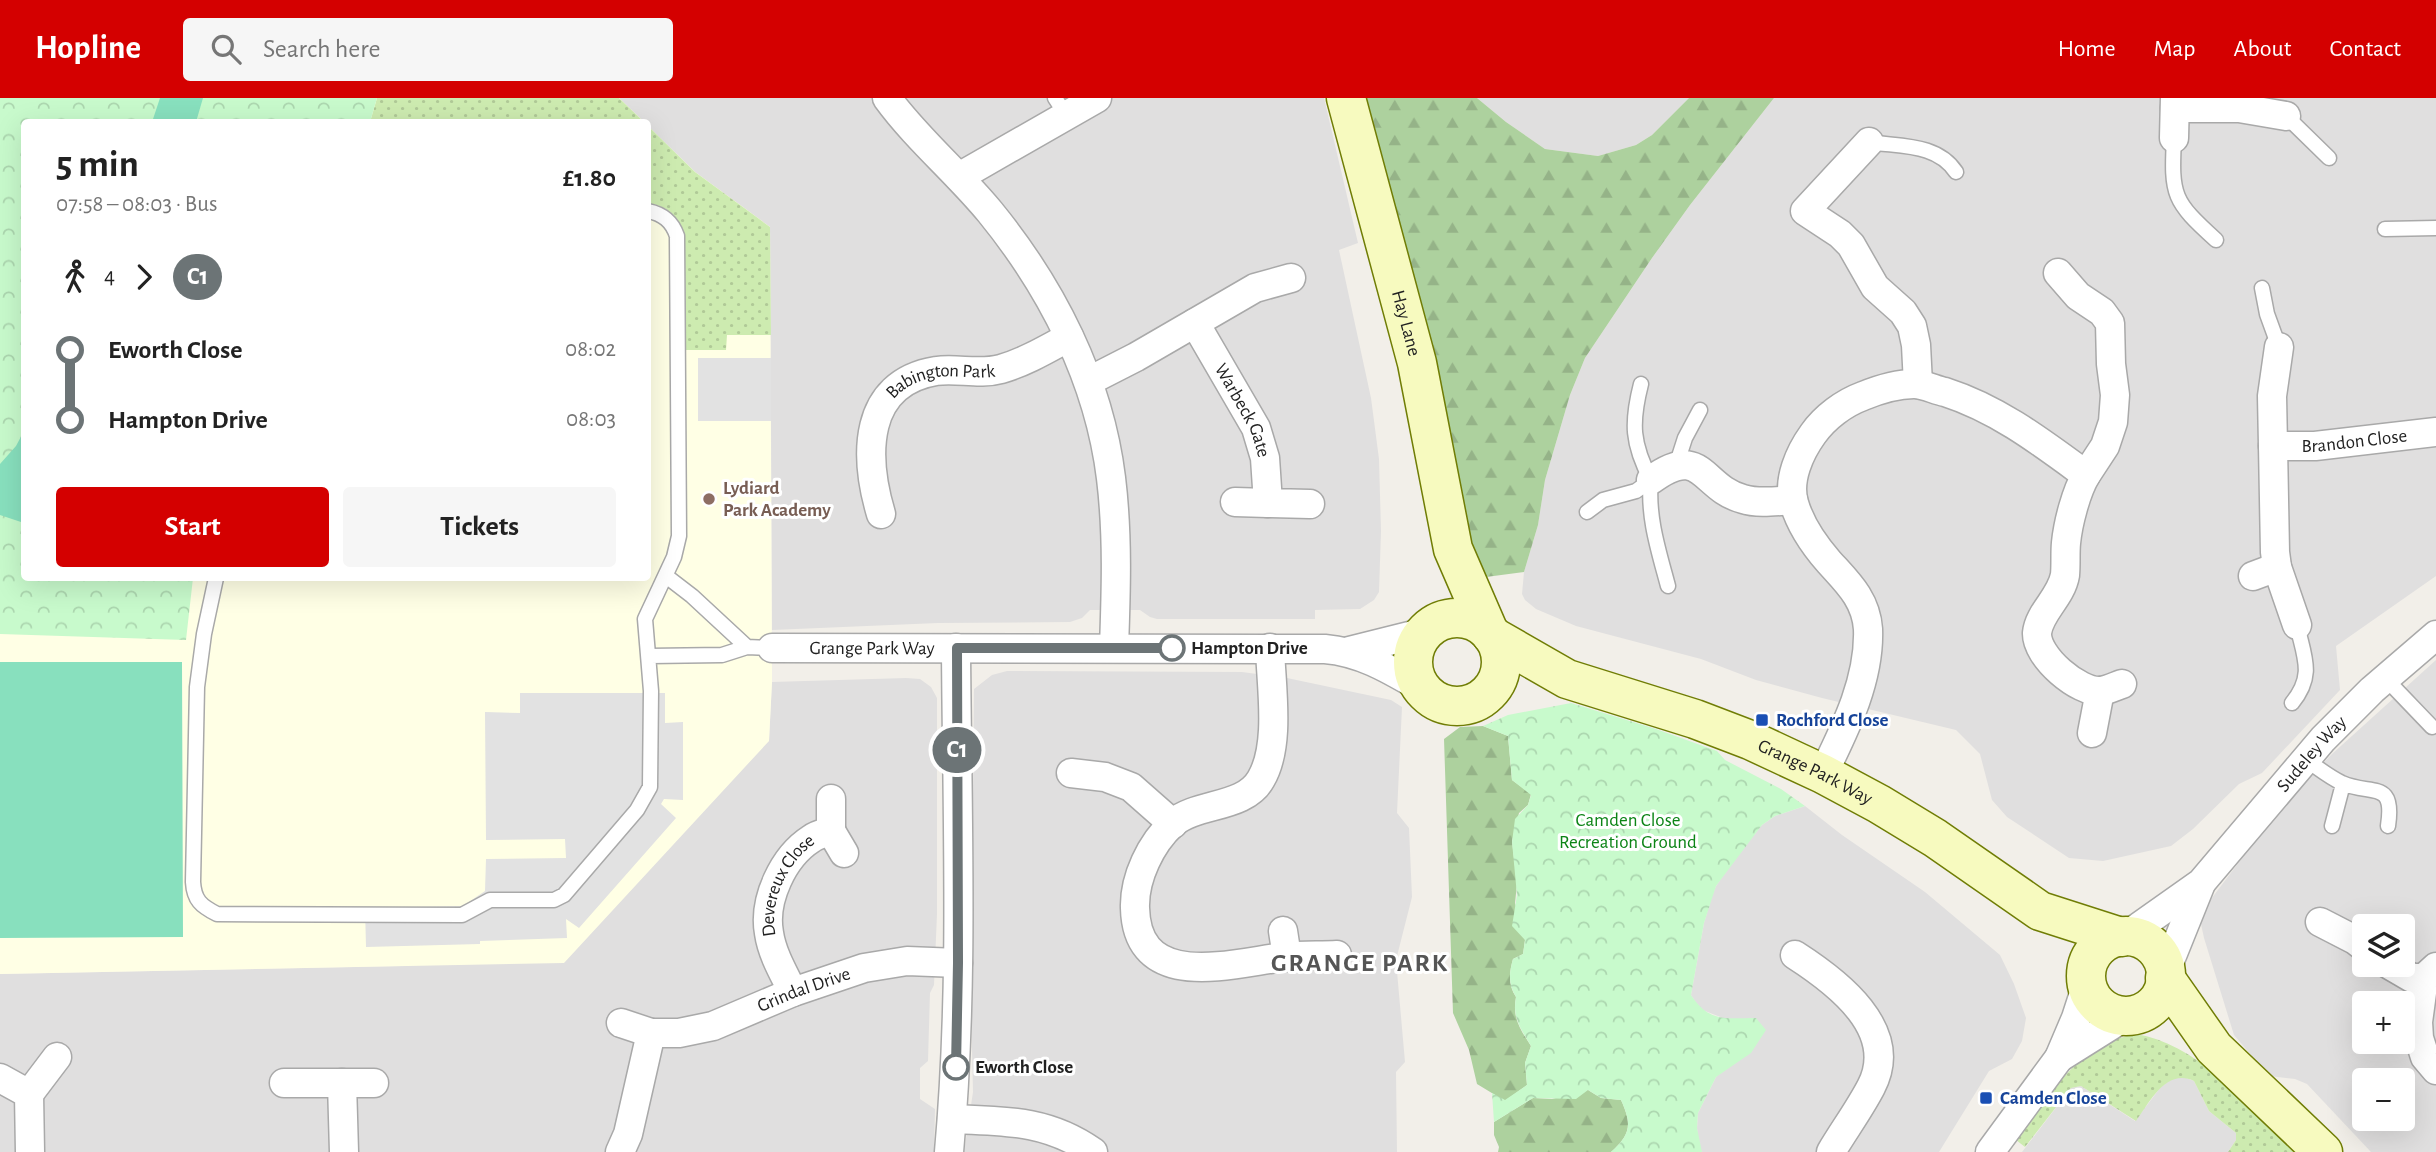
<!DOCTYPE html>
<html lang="en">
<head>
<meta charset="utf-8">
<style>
	body { margin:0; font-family:"Alegreya Sans",sans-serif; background:#f6f6f6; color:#222; height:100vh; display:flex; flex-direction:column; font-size:26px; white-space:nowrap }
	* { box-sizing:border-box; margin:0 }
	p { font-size:23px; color:#767676 }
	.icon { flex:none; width:38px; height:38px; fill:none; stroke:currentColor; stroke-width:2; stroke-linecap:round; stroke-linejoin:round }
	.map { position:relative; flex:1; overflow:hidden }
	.sheet { position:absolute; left:21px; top:21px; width:630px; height:462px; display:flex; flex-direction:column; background:#fff; border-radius:7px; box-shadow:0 7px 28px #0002 }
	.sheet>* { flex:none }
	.badge { padding:0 14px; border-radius:23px; font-size:24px; line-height:46px }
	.fabs { position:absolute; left:2352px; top:816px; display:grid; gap:14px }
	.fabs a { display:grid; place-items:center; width:63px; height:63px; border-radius:7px; background:#fff; box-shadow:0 7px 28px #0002; font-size:35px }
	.map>.badge { position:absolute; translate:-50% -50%; box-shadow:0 0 0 4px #fff }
	.legs { display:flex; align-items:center; gap:10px; height:77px; padding:0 35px; font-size:23px }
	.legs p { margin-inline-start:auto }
	.summary { display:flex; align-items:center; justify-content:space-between; height:119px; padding:0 35px }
	h1 { font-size:38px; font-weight:600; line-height:52px }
	.cta { display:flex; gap:14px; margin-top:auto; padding:14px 35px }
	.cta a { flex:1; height:80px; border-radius:7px; background:#d40000; color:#fff; font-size:28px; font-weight:600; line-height:80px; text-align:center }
	.cta a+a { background:#f6f6f6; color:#222 }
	ul { padding:0 35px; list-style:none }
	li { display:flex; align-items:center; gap:24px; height:70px; font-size:26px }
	li i { display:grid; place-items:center; width:10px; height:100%; margin:0 9px; background:currentColor }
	li i::after { content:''; width:18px; height:18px; margin:-9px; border:5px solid; border-radius:50%; background:#fff }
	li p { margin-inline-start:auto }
	li:first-child i { background:linear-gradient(#0000 50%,currentColor 0) }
	li:last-child i { background:linear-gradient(currentColor 50%,#0000 0) }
	header { display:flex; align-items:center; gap:42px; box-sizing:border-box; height:98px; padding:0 35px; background:#d40000; color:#fff }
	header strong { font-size:33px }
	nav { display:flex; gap:38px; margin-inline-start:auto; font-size:24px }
	.search { width:490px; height:63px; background:#f6f6f6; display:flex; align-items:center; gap:18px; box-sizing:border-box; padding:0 24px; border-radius:7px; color:#767676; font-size:26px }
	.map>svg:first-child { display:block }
	.residential { fill:#e0dfdf; fill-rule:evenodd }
	.education { fill:#ffffe5 }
	.grass { fill:url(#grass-dots) }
	.forest { fill:url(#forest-firs) }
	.park { fill:url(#park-crowns) }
	.pitch { fill:#88e0be }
	.parking { fill:#e2e2e2 }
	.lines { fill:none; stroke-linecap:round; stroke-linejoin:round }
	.lane-casing { stroke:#a9a9a9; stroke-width:17 }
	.street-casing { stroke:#a9a9a9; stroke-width:31 }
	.secondary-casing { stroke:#707d05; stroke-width:41 }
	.lane { stroke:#fff; stroke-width:14 }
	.street { stroke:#fff; stroke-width:28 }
	.secondary { stroke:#f7fabf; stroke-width:38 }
	.line-1-casing { stroke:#fff; stroke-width:16 }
	.line-1 { stroke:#6c7476; stroke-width:10 }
	.education-dot { fill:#8d6e63; stroke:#fff; stroke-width:2.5 }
	.stop-1-dot { fill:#fff; stroke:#6c7476; stroke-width:3.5 }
	.transit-dot { fill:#1a4fb4; stroke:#fff; stroke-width:2.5 }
	.labels { text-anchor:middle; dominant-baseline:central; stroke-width:6; stroke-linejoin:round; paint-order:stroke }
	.street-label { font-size:19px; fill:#222; stroke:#fff }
	.education-label { font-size:19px; font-weight:bold; fill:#785e54; stroke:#fff; text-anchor:start }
	.stop-label { font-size:19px; font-weight:bold; fill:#222; stroke:#fff; text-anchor:start }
	.transit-label { font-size:19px; font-weight:bold; fill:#164399; stroke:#fff; text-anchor:start }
	.park-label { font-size:19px; fill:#0c8416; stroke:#fff }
	.district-label { font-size:26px; font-weight:bold; letter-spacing:2px; fill:#555; stroke:#fff }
</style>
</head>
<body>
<header>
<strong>Hopline</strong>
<div class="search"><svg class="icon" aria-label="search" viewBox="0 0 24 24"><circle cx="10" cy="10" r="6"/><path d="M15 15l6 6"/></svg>Search here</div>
<nav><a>Home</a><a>Map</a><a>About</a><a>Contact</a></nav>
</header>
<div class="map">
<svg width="2436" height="1054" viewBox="0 0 2436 1054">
	<defs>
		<pattern id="grass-dots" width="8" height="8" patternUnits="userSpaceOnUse" patternTransform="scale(1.75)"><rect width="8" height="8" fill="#cdebb0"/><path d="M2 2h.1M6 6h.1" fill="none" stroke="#b0c997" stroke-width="1.8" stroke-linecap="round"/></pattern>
		<pattern id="forest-firs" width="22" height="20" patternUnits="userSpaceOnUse" patternTransform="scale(1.75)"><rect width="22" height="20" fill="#add19e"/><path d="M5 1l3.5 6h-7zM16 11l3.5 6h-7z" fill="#95b388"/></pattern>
		<pattern id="park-crowns" width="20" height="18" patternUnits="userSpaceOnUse" patternTransform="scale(1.75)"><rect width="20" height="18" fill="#c8facc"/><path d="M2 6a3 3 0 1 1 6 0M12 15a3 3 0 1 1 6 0" fill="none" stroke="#acd6af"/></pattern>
	</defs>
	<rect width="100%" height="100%" fill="#f2efe9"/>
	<path class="residential" d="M619,0H1324L1358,145L1339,152L1371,300L1379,361L1381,433L1379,494L1374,502L1360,511L1315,512V521H1157L1150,519L1140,512H1090L1082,520L1070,524L938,525L772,532L770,129L695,74L648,28V24H644Z
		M1477,0H1689L1652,37L1636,47L1598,58L1545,51L1506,24Z
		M1774,0H2436V478L2336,548L2340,592L2262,675L2239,686L2193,731L2171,748L2103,763L2069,760L2007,719L1992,702L1980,656L1956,632L1822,600L1756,582L1701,561L1576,528L1536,511L1525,502L1522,496L1524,474L1538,427L1545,382L1570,297L1585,260L1652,160L1690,107Z
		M2436,562V1054H2371L2307,986L2295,981L2269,978L2234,937L2204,840L2201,826L2202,813L2283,706L2332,656ZM2364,828H2403V866H2364ZM2364,905H2403V943H2364ZM2364,982H2403V1020H2364Z
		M1007,573L1242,574L1287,580L1391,602L1402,609L1397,715L1409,730L1412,799L1396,862L1405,964L1396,974L1397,1054H964L973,994L971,908L974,591L992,577Z
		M906,580L920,581L931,589L937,600V816L934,887L930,895L928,963L920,970V1001L935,1011L934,1054H0V876L402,868L769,643L772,584Z
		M1805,708L1842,737L1925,794L2000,857L2014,886L2026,920L2022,943L2012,961L1989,973L1939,1054H1702L1699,1048L1697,1030L1698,1015L1716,979L1727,969L1723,920L1700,911L1691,897L1704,825L1712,798L1716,788L1737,758L1762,727L1775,718Z
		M2181,978L2194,983L2209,1013L2236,1035V1042L2228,1054H2022L2071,990L2081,988L2135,1023L2160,990L2171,981Z"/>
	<path class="education" d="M0,0H619L644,24H24V480H648V28L695,74L770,129L772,584L769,643L564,865L0,876Z"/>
	<path class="grass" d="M377,0H619L644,24H370Z
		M648,28L695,74L770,129L771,237H727L726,252H684V136C678,117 667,108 648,105Z
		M2136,936C2199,946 2254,1012 2299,1054H2228L2236,1042V1035L2209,1013L2194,983C2166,970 2150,1004 2136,1023L2081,988L2071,990L2025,1049L2016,1042C2049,998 2077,946 2136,936Z"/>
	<path class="forest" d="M1363,0H1477L1506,24L1545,51L1598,58L1636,47L1652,37L1689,0H1774L1690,107L1652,160L1585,260L1570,297L1545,382L1538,427L1524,474L1486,479L1472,470Z
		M1483,628L1508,638L1512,682L1531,696L1528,707L1519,715L1512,743L1517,786L1515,805L1525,842L1523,856L1513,861C1509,875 1508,887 1516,899C1512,920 1520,931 1531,948L1525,965L1527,987L1505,1003L1477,986L1469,952L1453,915L1444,641L1460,629Z
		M1588,992L1601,1000L1621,1002C1632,1026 1631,1036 1611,1054H1498L1499,1049L1494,1037V1024L1533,1000L1552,1001Z"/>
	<path class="park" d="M0,0H377L370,24H24V480H193L186,542L0,536Z
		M1571,605L1656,631L1717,653L1725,662L1781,691L1805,708L1775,718L1762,727L1716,788L1704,825L1691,897C1709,925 1727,920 1756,920L1766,932L1751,955L1716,979L1698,1015L1697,1030L1702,1054H1611C1631,1036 1632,1026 1621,1002L1601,1000L1588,992L1576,1001L1533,1000L1494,1024L1492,995L1505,1002L1527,987L1525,965L1531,948C1521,931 1512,920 1516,899C1508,886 1509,875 1513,861L1523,856L1525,842L1512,828L1517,797L1512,744L1515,721L1528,707L1531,697L1512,682L1508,638L1483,628L1508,617Z"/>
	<path class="pitch" d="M160,0H203L196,24H152Z
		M24,333V425L0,417V366L16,348Z
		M0,564H182L183,839L0,840Z"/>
	<path class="parking" d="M698,260H771V323H698Z
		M520,595H665V625L683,624V702L664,701L661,706L676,720L579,830L566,821L567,840L480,843V846L366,849L365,810L463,808L485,793L486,761L566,760L565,741L486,742L485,614L520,615Z"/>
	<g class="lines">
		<defs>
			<path id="lane" d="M1055,0L1066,17
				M2286,18L2329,60
				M2174,40C2171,98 2173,103 2216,142
				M1869,44C1900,49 1937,45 1956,74
				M2385,131L2436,130
				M2262,190L2267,216L2279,249
				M1676,368L1685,340L1700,312
				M1651,382C1647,418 1659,454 1668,488
				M1587,414L1603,402L1636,393L1651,382C1632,346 1631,325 1641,286
				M666,478L692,498L747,549
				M216,480L204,536L197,589L193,784C194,802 201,808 217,816L462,817L490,802H554L564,797L637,712L650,689L651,593L645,521L674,459L679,438L677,138C672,123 663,116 648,113
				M650,558L722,557L747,549L772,550
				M2385,580L2432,629
				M2292,605C2315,577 2304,559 2297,527
				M2305,661C2317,669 2329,679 2342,685C2372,698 2395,681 2388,728
				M2332,728L2343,686"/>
			<g id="street">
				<path d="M887,0C917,41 957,74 990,114C1052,190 1099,282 1111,380C1118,437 1116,494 1114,550"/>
				<path d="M2175,10H2239L2286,18"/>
				<path d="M2174,40L2175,0"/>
				<path d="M1869,44L1805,113L1840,136L1851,147L1875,189L1903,214L1912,228L1916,247L1918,286"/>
				<path d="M959,79L1097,0"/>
				<path d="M2058,175L2078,198L2102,214L2110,225L2111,266L2115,297L2113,324L2105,348L2086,377"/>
				<path id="s1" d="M1195,225L1256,330L1265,360L1268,405L1310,406"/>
				<path d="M1089,283L1136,259L1255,190L1291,180"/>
				<path d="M2273,348L2272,298L2279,249"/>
				<path d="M1651,382C1703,344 1701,390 1743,401C1758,406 1777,403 1793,402"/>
				<path d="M1235,404L1268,405"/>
				<path id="s2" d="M881,416C864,359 862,285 936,273C958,270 979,277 1001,271C1025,264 1047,251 1069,239"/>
				<path d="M2253,478L2277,469"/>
				<path id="s3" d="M2297,527L2277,469L2275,454L2273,348H2315L2436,334"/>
				<path id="s4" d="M772,550L1325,551C1361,554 1389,571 1420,589"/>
				<path d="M1270,550C1271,588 1281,647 1261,681C1244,711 1198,704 1173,725C1151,745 1134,780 1135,810C1137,895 1232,865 1284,859C1302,857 1320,858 1337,857"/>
				<path d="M1349,553L1425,534"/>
				<path d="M2092,635L2100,593"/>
				<path d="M1071,675L1105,679L1131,689L1173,726"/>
				<path d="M1823,676C1845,631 1870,582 1868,531C1866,501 1847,484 1829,464C1815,448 1800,426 1794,405C1787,382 1800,354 1813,336C1825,319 1844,305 1863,298C1880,291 1896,286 1914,286C1924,286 1935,292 1945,294C1998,311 2041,344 2086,377C2076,394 2068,425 2066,445C2065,455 2066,466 2065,477C2061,500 2039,514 2037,535C2036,559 2079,595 2101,593C2108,592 2116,588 2122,586"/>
				<path d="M831,733L844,755"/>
				<path d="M2320,824L2355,842L2364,849"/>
				<path d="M1283,833L1287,859"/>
				<path id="s5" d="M2126,838L2201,785L2323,641L2372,592L2436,537"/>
				<path d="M1795,857C1837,884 1901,932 1871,989C1859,1012 1844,1032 1831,1054"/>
				<path d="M2388,866L2412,880H2424"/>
				<path d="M2436,869L2424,880L2418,924L2419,940L2425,959L2436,972"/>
				<path d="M2165,875L2200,788"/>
				<path id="s6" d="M793,894C784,876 772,856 769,835C763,802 783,759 811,741C816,737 824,735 831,733V701"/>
				<path d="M621,925L651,935"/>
				<path d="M2059,960L2126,918"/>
				<path d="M0,980L29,996L30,1054"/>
				<path d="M284,985H342L344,1054"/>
				<path d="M342,985H374"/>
				<path d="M29,996L57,959"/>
				<path d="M952,1021C1005,1023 1048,1022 1093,1054"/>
				<path id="s7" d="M620,1054L628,1036L651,935H679L713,928L793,894L864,870L907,863L958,865"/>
				<path d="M949,1054C964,887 957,718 956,550"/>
				<path d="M1990,1054L2059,960L2076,920L2087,886"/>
			</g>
			<g id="secondary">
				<path id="s8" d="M1346,0L1417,265L1453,451L1489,534"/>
				<circle cx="1457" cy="564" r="44"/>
				<path id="s9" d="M1492,538L1567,581L1695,621L1750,642L1823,676L1879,706L1935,740L2040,813L2121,839"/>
				<circle cx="2126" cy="878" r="40"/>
				<path d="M2165,880L2214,950L2323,1054"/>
			</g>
		</defs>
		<use href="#lane" class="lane-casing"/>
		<use href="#street" class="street-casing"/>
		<use href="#secondary" class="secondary-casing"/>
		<use href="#lane" class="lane"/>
		<use href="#street" class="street"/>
		<use href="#secondary" class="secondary"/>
	</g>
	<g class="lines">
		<defs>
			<path id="line-1" d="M956,969L958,865L957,550H1172"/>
		</defs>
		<use href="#line-1" class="line-1-casing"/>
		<use href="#line-1" class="line-1"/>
	</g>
	<circle class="education-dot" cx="709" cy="401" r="7"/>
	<g class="stop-1-dot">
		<circle cx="1172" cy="550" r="12"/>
		<circle cx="956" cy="969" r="12"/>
	</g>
	<g class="transit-dot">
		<rect x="1755" y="615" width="14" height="14" rx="3.5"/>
		<rect x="1979" y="993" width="14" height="14" rx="3.5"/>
	</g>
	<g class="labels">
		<g class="street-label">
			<text stroke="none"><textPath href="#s8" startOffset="233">Hay Lane</textPath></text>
			<text stroke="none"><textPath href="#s2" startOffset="180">Babington Park</textPath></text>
			<text stroke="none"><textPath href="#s1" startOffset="100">Warbeck Gate</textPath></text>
			<text stroke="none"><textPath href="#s3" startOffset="264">Brandon Close</textPath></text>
			<text stroke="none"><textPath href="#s4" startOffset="100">Grange Park Way</textPath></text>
			<text stroke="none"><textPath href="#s5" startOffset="262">Sudeley Way</textPath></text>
			<text stroke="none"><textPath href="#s9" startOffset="352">Grange Park Way</textPath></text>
			<text stroke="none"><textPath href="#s6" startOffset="117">Devereux Close</textPath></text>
			<text stroke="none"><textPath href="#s7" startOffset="284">Grindal Drive</textPath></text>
		</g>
		<g class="education-label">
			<text x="723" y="390">Lydiard<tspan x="723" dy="22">Park Academy</tspan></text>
		</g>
		<g class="stop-label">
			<text x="1191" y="550">Hampton Drive</text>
			<text x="975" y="969">Eworth Close</text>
		</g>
		<g class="transit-label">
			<text x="1776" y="622">Rochford Close</text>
			<text x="2000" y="1000">Camden Close</text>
		</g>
		<g class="park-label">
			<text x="1628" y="722">Camden Close<tspan x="1628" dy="22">Recreation Ground</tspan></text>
		</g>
		<g class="district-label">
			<text x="1360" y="865">GRANGE PARK</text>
		</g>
	</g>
</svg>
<div class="fabs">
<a><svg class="icon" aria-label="layers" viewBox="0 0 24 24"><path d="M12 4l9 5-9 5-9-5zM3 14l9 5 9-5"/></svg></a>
<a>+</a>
<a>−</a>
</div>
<b class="badge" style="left:957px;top:652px;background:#6c7476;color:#fff">C1</b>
<section class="sheet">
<div class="summary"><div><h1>5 min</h1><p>07:58 – 08:03 · Bus</p></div><b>£1.80</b></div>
<div class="legs"><svg class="icon" aria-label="walk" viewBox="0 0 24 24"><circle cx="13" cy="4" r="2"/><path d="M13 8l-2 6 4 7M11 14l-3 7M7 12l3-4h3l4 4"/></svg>4<svg class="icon" aria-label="forward" viewBox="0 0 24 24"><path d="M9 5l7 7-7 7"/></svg><b class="badge" style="background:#6c7476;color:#fff">C1</b></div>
<ul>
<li><i style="color:#6c7476"></i><b>Eworth Close</b><p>08:02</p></li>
<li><i style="color:#6c7476"></i><b>Hampton Drive</b><p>08:03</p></li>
</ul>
<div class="cta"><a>Start</a><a>Tickets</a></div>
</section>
</div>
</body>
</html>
